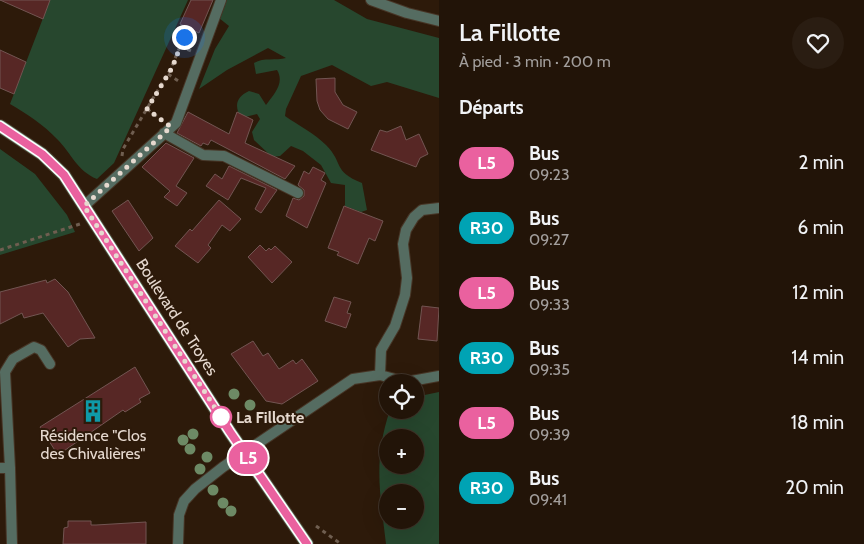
<!DOCTYPE html>
<html lang="fr">
<head>
<meta charset="utf-8">
<style>
	body { margin:0; font-family:Cabin,sans-serif; background:#2a1d12; color:#f1f3f6; height:100vh; display:flex; flex-direction:column; font-size:19px; white-space:nowrap }
	* { box-sizing:border-box; margin:0 }
	p { font-size:16px; color:#a29e9c }
	.icon { flex:none; width:28px; height:28px; fill:none; stroke:currentColor; stroke-width:2; stroke-linecap:round; stroke-linejoin:round }
	.map { position:relative; flex:1; overflow:hidden }
	.drawer { display:flex; flex-direction:column; background:#221408; width:425px }
	.drawer>* { flex:none }
	.badge { padding:0 10px; border-radius:16px; font-size:18px; line-height:32px }
	.buttons { position:absolute; left:379px; top:374px; display:grid; gap:10px }
	.buttons a { display:grid; place-items:center; width:45px; height:45px; border-radius:50%; background:#221408; box-shadow:0 5px 20px #0002,0 0 0 1px #3f3329; font-size:25px }
	.you { position:absolute; width:25px; height:25px; margin:-12px; border:4px solid #fff; border-radius:50%; background:#1a73e8; box-shadow:0 0 0 8px #1a73e833 }
	.map>.badge { position:absolute; translate:-50% -50%; box-shadow:0 0 0 2px #fff }
	h2 { padding:0 20px; font-size:19px; line-height:45px }
	.round { display:grid; place-items:center; flex:none; width:52px; height:52px; border-radius:26px; background:#2a1d12 }
	.summary { display:flex; align-items:center; justify-content:space-between; height:85px; padding:0 20px }
	h1 { font-size:24px; font-weight:600; line-height:38px }
	ul { padding:0; list-style:none }
	li { display:flex; align-items:center; gap:15px; height:65px; padding:0 20px }
	li div { flex:1 }
	li b { display:block; font-size:19px }
	li em { font-style:normal }
	li .badge { min-width:55px; font-weight:700; text-align:center }
	main { display:flex; flex:1; min-height:0 }
	.map>svg:first-child { display:block }
	.green { fill:#27472e; fill-rule:evenodd }
	.building { fill:#572725; stroke:#725552 }
	.lines { fill:none; stroke-linecap:round; stroke-linejoin:round }
	.minor-casing { stroke:#473526; stroke-width:12 }
	.primary-casing { stroke:#473526; stroke-width:14 }
	.path { stroke:#6f5e50; stroke-width:3; stroke-dasharray:4 4; stroke-linecap:butt }
	.minor { stroke:#556c61; stroke-width:10 }
	.primary { stroke:#89b9a3; stroke-width:12 }
	.tree { fill:#6d8a65 }
	.line-casing { stroke:#fff; stroke-width:11 }
	.line { stroke:#ea619f; stroke-width:8 }
	.walk { stroke:#e6d9cf; stroke-width:5; stroke-dasharray:0 9 }
	.stop-dot { fill:#fff; stroke:#ea619f; stroke-width:2.5 }
	.labels { text-anchor:middle; dominant-baseline:central; stroke-width:4; stroke-linejoin:round; paint-order:stroke }
	.street-label { font-size:16px; fill:#e6d9cf; stroke:#2d1a0a }
	.stop-label { font-size:16px; font-weight:bold; fill:#e6d9cf; stroke:#2d1a0a; text-anchor:start }
	.poi-label { font-size:16px; fill:#e6d9cf; stroke:#2d1a0a }
</style>
</head>
<body>
<main>
<div class="map">
<svg width="439" height="544" viewBox="0 0 439 544">
	<rect width="100%" height="100%" fill="#2d1a0a"/>
	<path class="green" d="M50,0H188L114,163L97,179C77,171 72,154 57,139C44,125 27,114 10,104Z
		M223,0H334L367,19L439,38V98L387,82L371,86L332,65L301,76L286,109L285,116C298,125 315,134 326,145C344,163 332,171 362,183L367,210L361,212L345,206V185L331,183L321,165L303,151L291,146L280,156L272,157L254,140L252,132L260,119L257,114L241,118C234,106 236,97 249,91L259,94L266,105C274,94 285,83 277,70L256,74L254,63C264,57 276,61 286,58L268,48L227,70L199,89L215,49L229,26L219,18Z
		M0,149L35,174L67,215L75,232L0,255Z
		M439,392V544H386C380,493 373,460 390,410H415V397ZM388,438H415V465H388ZM388,492H415V520H388Z"/>
	<path class="building" d="M0,0H50L43,19Z
		M191,0H213L199,33L180,24Z
		M0,50L26,62L14,94L0,88Z
		M335,78V92L343,105L357,112L348,129L328,119L320,110L317,101L316,79Z
		M188,112L229,134L237,112L253,120L245,143L295,166L285,179L211,140L208,145L203,143L201,146L177,133Z
		M401,126L406,140L419,134L428,154L420,158L416,167L371,150L380,130L387,132Z
		M166,143L194,158L176,186L187,193L177,206L164,197L170,191L142,167Z
		M229,166L277,190L261,213L255,209L266,188L241,178L228,200L206,186L215,174L222,179Z
		M313,167L325,173L321,180L326,183L307,228L286,216L293,198L299,200L304,196V190L298,185L304,171L309,174Z
		M128,200L153,238L139,251L112,211Z
		M219,200L241,219L230,231L222,225L208,245L211,248L198,263L175,246L190,229L192,231Z
		M344,206L383,221L375,241L369,238L358,264L337,255L339,252L328,248Z
		M260,245L266,251L269,248L271,250L275,246L292,262L272,283L248,257Z
		M55,279L68,292L95,338L80,339L68,347L43,313L24,318L22,313L0,324V292L46,280L47,283Z
		M334,297L351,302L347,313L351,314L346,328L325,321Z
		M422,306L439,308L437,341L418,339Z
		M253,341L263,356L268,353L279,369L293,360L296,364L302,359L318,381L282,404L266,401L231,354Z
		M135,367L150,393L139,399L141,402L125,412L123,410L58,455L40,427Z
		M68,521H91V525H96L146,522V544H63L64,528L68,527Z"/>
	<g class="lines">
		<defs>
			<path id="minor" d="M371,0L407,13L439,21
				M164,133L203,155L224,156L298,193
				M84,206L176,123L221,0
				M380,375L381,350L395,326L405,295L407,278L403,244L406,230L414,217L422,210L439,208
				M0,468H10L12,544
				M10,468L5,372L13,359L34,347L41,350L50,364
				M178,544L179,515L184,501L195,489L223,467L353,379L380,375L406,382L439,376"/>
			<path id="primary" d="M0,126L42,154L64,175L230,432L307,544"/>
		</defs>
		<use href="#minor" class="minor-casing"/>
		<use href="#primary" class="primary-casing"/>
		<path class="path" d="M180,46L191,51
			M168,74L180,82
			M147,109L162,120
			M122,156L123,149L171,68L184,37
			M0,250L80,224
			M316,526L341,544"/>
		<use href="#minor" class="minor"/>
		<use href="#primary" class="primary"/>
	</g>
	<g class="tree">
		<circle cx="234" cy="394" r="5.5"/>
		<circle cx="250" cy="405" r="5.5"/>
		<circle cx="193" cy="434" r="5.5"/>
		<circle cx="183" cy="440" r="5.5"/>
		<circle cx="190" cy="449" r="5.5"/>
		<circle cx="207" cy="457" r="5.5"/>
		<circle cx="200" cy="469" r="5.5"/>
		<circle cx="213" cy="490" r="5.5"/>
		<circle cx="223" cy="503" r="5.5"/>
		<circle cx="231" cy="511" r="5.5"/>
	</g>
	<g class="lines">
		<defs>
			<path id="line" d="M0,126L42,154L64,175L230,432L307,544"/>
		</defs>
		<use href="#line" class="line-casing"/>
		<use href="#line" class="line"/>
		<path class="walk" d="M184,37L172,68L147,109L171,127L84,206L221,417"/>
	</g>
	<defs>
		<symbol id="building-bare" viewBox="-9 -9 18 18"><path d="M-4-6H4V6H1V3H-1V6H-4ZM-2.5-4.3h1.7v1.8h-1.7ZM.8-4.3h1.7v1.8H.8ZM-2.5-1h1.7V.8h-1.7ZM.8-1h1.7V.8H.8Z" fill="#0f9aa8" stroke="#2d1a0a" stroke-width="2.5" paint-order="stroke"/></symbol>
	</defs>
	<g fill-rule="evenodd">
		<use href="#building-bare" x="77" y="395" width="32" height="32"/>
	</g>
	<circle class="stop-dot" cx="221" cy="417" r="10"/>
	<g class="labels">
		<g class="street-label">
			<text transform="translate(177 317) rotate(57)">Boulevard de Troyes</text>
		</g>
		<g class="stop-label">
			<text x="236" y="417">La Fillotte</text>
		</g>
		<g class="poi-label">
			<text x="93" y="435">Résidence "Clos<tspan x="93" dy="18">des Chivalières"</tspan></text>
		</g>
	</g>
</svg>
<div class="buttons">
<a><svg class="icon" aria-label="locate" viewBox="0 0 24 24"><circle cx="12" cy="12" r="6"/><path d="M12 2v4M12 18v4M2 12h4M18 12h4"/></svg></a>
<a>+</a>
<a>−</a>
</div>
<div class="you" style="left:184px;top:37px"></div>
<b class="badge" style="left:248px;top:458px;background:#ea619f;color:#fff">L5</b>
</div>
<section class="drawer">
<div class="summary"><div><h1>La Fillotte</h1><p>À pied · 3 min · 200 m</p></div><a class="round"><svg class="icon" aria-label="heart" viewBox="0 0 24 24"><path d="M12 20l-8-8c-3-5 5-10 8-4 3-6 11-1 8 4z"/></svg></a></div>
<h2>Départs</h2>
<ul>
<li><span class="badge" style="background:#ea619f;color:#fff">L5</span><div><b>Bus</b><p>09:23</p></div><em>2 min</em></li>
<li><span class="badge" style="background:#00a3b4;color:#fff">R30</span><div><b>Bus</b><p>09:27</p></div><em>6 min</em></li>
<li><span class="badge" style="background:#ea619f;color:#fff">L5</span><div><b>Bus</b><p>09:33</p></div><em>12 min</em></li>
<li><span class="badge" style="background:#00a3b4;color:#fff">R30</span><div><b>Bus</b><p>09:35</p></div><em>14 min</em></li>
<li><span class="badge" style="background:#ea619f;color:#fff">L5</span><div><b>Bus</b><p>09:39</p></div><em>18 min</em></li>
<li><span class="badge" style="background:#00a3b4;color:#fff">R30</span><div><b>Bus</b><p>09:41</p></div><em>20 min</em></li>
</ul>
</section>
</main>
</body>
</html>
